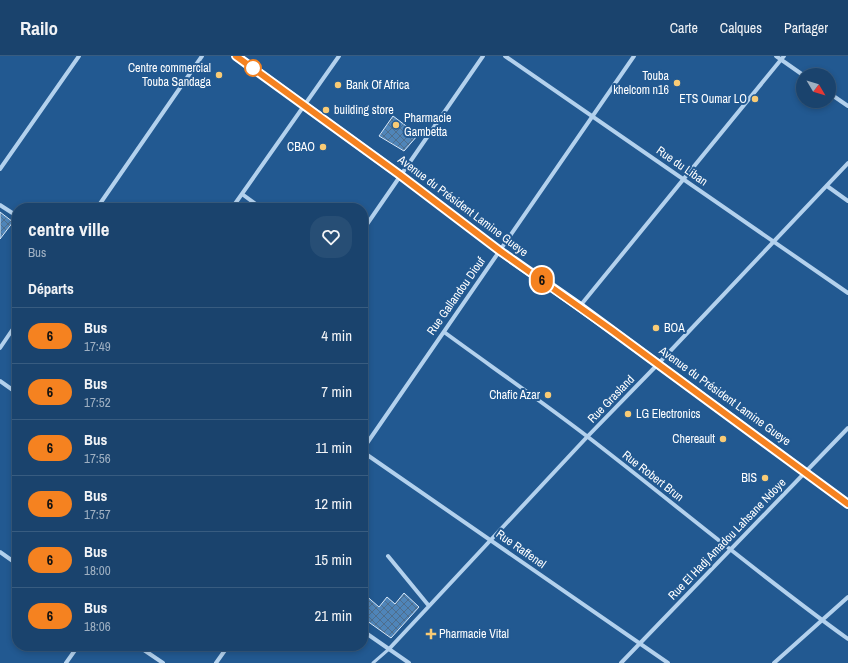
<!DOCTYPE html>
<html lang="fr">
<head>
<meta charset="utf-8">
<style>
	body { margin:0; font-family:"Archivo Narrow",sans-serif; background:#274e75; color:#f1f3f6; height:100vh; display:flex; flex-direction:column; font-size:15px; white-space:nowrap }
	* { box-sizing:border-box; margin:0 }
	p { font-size:13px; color:#9fb0c2 }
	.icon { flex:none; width:22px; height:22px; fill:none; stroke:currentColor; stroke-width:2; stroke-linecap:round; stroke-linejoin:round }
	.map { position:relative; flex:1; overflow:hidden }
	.sheet { position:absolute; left:12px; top:147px; width:356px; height:448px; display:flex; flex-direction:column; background:#1a436d; border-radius:16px; box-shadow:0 2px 6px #0003,0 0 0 1px #385c80 }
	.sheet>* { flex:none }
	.badge { padding:0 8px; border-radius:13px; font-size:14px; line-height:26px }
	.needle { width:26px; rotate:128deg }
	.fabs { position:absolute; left:796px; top:12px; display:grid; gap:8px }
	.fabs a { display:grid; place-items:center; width:40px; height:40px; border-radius:50%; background:#1a436d; box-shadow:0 2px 6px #0003,0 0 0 1px #385c80; font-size:20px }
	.map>.badge { position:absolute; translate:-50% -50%; box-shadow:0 0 0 2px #fff }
	h2 { padding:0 16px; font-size:15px; line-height:36px }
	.round { display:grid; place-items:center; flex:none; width:42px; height:42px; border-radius:16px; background:#274e75 }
	.headline { display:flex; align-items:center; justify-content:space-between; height:68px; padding:0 16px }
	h1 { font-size:19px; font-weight:700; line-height:30px }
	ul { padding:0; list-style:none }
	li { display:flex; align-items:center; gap:12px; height:56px; padding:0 16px; border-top:1px solid #385c80 }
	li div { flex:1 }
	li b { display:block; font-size:15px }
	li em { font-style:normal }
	li .badge { min-width:44px; font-weight:700; text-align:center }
	header { display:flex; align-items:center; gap:24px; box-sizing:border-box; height:56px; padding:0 20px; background:#1a436d; border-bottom:1px solid #385c80 }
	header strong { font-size:19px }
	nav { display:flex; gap:22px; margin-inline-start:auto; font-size:14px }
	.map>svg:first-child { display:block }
	.building { fill:url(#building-cross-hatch); stroke:#d9e9f9 }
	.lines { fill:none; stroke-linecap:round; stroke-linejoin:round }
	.lane { stroke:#b3d1ed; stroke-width:3 }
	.street { stroke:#b3d1ed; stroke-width:4 }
	.primary { stroke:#f9fcff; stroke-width:10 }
	.line-casing { stroke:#fff; stroke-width:9 }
	.line { stroke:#f58220; stroke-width:6 }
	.stop-dot { fill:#fff; stroke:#f58220; stroke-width:2 }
	.poi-dot { fill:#f9cb75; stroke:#225991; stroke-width:1.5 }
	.labels { text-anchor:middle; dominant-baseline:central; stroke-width:4; stroke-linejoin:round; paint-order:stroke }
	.poi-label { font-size:12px; fill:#fff; stroke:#225991; text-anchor:end }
	.street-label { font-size:12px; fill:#fff; stroke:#225991 }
</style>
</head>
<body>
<header>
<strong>Railo</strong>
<nav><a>Carte</a><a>Calques</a><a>Partager</a></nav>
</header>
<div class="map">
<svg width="848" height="607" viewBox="0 0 848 607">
	<defs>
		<pattern id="building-cross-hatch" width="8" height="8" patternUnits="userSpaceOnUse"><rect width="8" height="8" fill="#4f85b9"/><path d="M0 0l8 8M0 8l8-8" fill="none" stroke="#4e6e8d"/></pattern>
	</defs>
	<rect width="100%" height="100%" fill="#225991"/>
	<path class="building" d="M393,60L418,79L404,95L379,80Z
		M0,156L13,166L0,183Z
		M363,537L379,551L387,541L395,548L404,537L419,551L391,582L363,562Z"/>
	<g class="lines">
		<path class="lane" d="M373,607L389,593"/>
		<path class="street" d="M505,0L848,237
			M776,0L803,19
			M829,37L848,50
			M0,113L79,0
			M827,130L848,145
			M242,138L261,152
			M0,149L17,160
			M97,152L202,0
			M232,152L339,0
			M363,174L483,0
			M580,250L784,0
			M444,276C492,311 541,345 588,381C675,448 759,519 848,583
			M0,292L17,267
			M0,325L17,337
			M363,393L634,0
			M363,396L668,607
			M0,496L17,508
			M388,500L429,550
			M363,575L409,607
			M138,590L163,607
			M389,593L587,381L658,308L848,107
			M66,607L78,590
			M216,607L228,590
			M621,607L848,372
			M774,607L848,541"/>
		<path class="primary" d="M236,0L400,119L500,195L579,250L848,448"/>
	</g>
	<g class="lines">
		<defs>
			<path id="line" d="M236,0L400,119L500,195L613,275L848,448"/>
		</defs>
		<use href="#line" class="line-casing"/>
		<use href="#line" class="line"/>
	</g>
	<circle class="stop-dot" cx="253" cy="12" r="8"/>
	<g class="poi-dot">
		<circle cx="219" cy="19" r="4"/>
		<circle cx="677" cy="27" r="4"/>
		<circle cx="338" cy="29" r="4"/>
		<circle cx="755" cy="43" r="4"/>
		<circle cx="326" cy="54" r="4"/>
		<circle cx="396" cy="69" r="4"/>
		<circle cx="323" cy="91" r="4"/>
		<circle cx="656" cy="272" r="4"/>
		<circle cx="548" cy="339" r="4"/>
		<circle cx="628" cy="358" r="4"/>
		<circle cx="723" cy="383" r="4"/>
		<circle cx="765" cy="422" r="4"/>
		<path d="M429 572h4v4h4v4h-4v4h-4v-4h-4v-4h4z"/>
	</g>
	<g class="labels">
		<g class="poi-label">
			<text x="211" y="12">Centre commercial<tspan x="211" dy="14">Touba Sandaga</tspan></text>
			<text x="669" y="20">Touba<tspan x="669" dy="14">khelcom n16</tspan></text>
			<text x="346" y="29" text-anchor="start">Bank Of Africa</text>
			<text x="747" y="43">ETS Oumar LO</text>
			<text x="334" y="54" text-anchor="start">building store</text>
			<text x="404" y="62" text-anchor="start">Pharmacie<tspan x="404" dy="14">Gambetta</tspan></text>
			<text x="315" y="91">CBAO</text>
			<text x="664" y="272" text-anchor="start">BOA</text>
			<text x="540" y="339">Chafic Azar</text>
			<text x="636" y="358" text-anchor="start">LG Electronics</text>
			<text x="715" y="383">Chereault</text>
			<text x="757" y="422">BIS</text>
			<text x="439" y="578" text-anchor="start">Pharmacie Vital</text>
		</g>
		<g class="street-label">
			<text transform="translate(682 110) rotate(35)">Rue du Liban</text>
			<text transform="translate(463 150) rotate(37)">Avenue du Président Lamine Gueye</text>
			<text transform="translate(456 240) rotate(-55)">Rue Gallandou Diouf</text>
			<text transform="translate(725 340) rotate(36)">Avenue du Président Lamine Gueye</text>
			<text transform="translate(611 343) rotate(-46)">Rue Grasland</text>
			<text transform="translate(653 420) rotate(38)">Rue Robert Brun</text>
			<text transform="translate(727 483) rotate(-46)">Rue El Hadj Amadou Lahsane Ndoye</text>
			<text transform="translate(521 493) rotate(35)">Rue Raffenel</text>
		</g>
	</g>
</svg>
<div class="fabs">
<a><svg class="needle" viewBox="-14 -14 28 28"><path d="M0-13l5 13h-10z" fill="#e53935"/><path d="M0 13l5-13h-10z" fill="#9fb0c2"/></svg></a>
</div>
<b class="badge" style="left:542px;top:224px;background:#f58220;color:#111">6</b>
<section class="sheet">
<div class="headline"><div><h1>centre ville</h1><p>Bus</p></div><a class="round"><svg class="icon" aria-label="heart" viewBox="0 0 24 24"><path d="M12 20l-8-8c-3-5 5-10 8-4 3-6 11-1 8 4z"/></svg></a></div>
<h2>Départs</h2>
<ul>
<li><span class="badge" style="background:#f58220;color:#111">6</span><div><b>Bus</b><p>17:49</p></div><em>4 min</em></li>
<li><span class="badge" style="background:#f58220;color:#111">6</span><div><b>Bus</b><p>17:52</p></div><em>7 min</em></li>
<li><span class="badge" style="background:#f58220;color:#111">6</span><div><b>Bus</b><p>17:56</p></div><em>11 min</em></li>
<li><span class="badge" style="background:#f58220;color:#111">6</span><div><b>Bus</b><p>17:57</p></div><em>12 min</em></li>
<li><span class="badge" style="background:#f58220;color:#111">6</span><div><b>Bus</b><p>18:00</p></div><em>15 min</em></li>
<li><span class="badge" style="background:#f58220;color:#111">6</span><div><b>Bus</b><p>18:06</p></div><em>21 min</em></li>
</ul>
</section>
</div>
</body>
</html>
